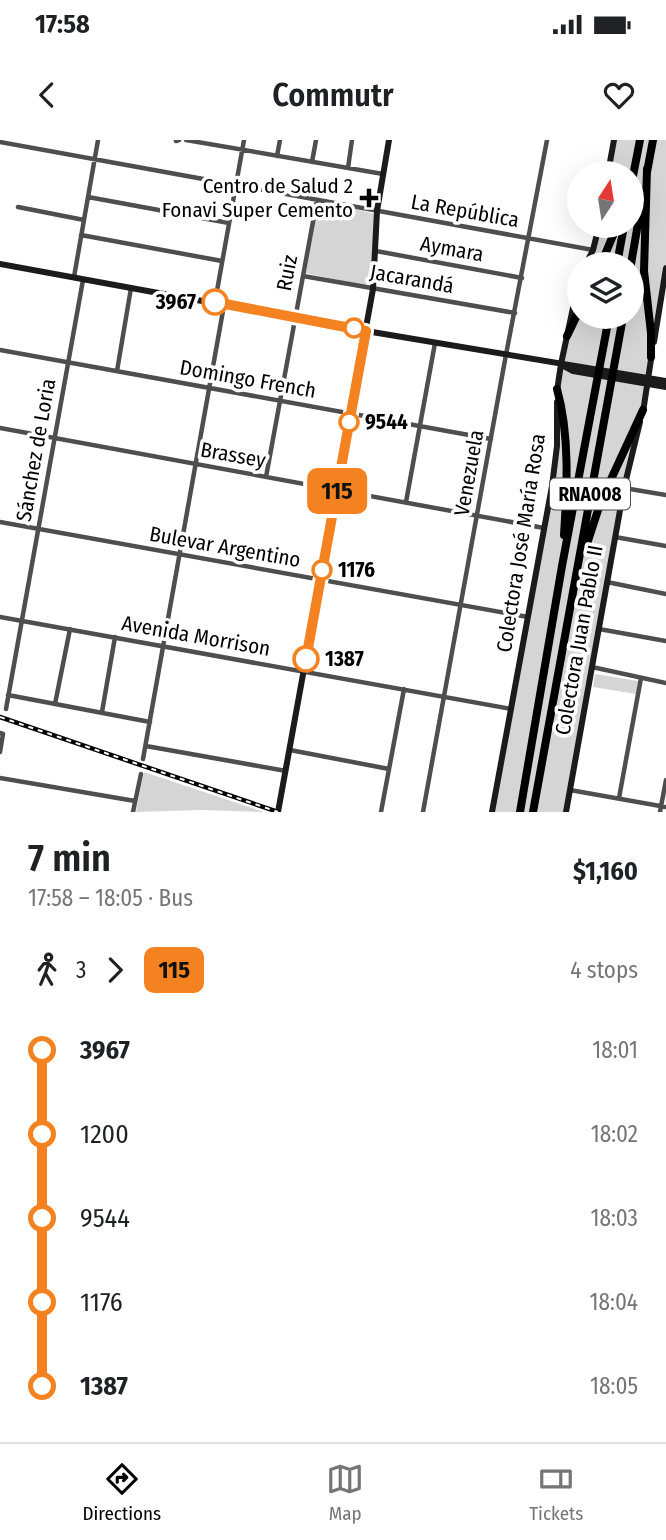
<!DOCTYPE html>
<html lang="en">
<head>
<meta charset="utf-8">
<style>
	body { margin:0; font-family:"Fira Sans Condensed",sans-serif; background:#f2f2f2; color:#202124; height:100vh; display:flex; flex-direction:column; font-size:26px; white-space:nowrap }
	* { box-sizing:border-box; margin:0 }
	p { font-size:23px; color:#757577 }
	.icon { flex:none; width:38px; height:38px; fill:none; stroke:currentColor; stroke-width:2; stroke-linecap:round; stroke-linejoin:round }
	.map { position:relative; height:672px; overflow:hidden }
	.sheet { display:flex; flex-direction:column; background:#fff; flex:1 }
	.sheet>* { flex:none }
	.badge { padding:0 14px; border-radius:10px; font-size:24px; line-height:46px }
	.needle { width:46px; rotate:12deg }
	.controls { position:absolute; left:567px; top:21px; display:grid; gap:14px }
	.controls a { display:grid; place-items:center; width:77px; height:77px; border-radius:50%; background:#fff; box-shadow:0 7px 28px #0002; font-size:35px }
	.map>.badge { position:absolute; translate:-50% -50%; box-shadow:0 0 0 4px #fff }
	.legs { display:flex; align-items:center; gap:10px; height:77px; padding:0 28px; font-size:23px }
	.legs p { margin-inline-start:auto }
	.head { display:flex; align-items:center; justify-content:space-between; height:119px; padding:0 28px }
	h1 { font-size:38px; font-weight:600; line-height:52px }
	ul { padding:0 28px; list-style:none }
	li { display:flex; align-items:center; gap:24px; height:84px; font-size:26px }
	li i { display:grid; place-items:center; width:10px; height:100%; margin:0 9px; background:currentColor }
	li i::after { content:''; width:18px; height:18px; margin:-9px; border:5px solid; border-radius:50%; background:#fff }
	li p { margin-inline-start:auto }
	li:first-child i { background:linear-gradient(#0000 50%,currentColor 0) }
	li:last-child i { background:linear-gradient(currentColor 50%,#0000 0) }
	.status { display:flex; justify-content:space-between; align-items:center; height:49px; padding:0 35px; background:#fff; direction:ltr }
	.status svg { height:19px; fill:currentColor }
	header { display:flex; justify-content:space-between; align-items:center; height:91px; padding:0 28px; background:#fff; font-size:32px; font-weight:600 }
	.tabs { display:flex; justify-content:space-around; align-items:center; height:98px; border-top:2px solid #e0e0e0; background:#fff; font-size:19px; color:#757577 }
	.tabs a { display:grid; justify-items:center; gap:4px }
	.tabs .selected { color:#000 }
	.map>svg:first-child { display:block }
	.green { fill:#d5d5d5 }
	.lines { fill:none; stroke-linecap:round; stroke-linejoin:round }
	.street { stroke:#4e4e4e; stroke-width:4.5 }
	.secondary { stroke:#1b1b1b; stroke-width:6 }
	.highway { stroke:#000; stroke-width:8 }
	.rail-casing { stroke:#000; stroke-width:4.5 }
	.rail { stroke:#fff; stroke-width:2; stroke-dasharray:5; stroke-linecap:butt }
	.line-1-casing { stroke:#fff; stroke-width:16 }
	.line-1 { stroke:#f58220; stroke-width:10 }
	.poi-dot { fill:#000; stroke:#fff; stroke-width:2.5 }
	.stop-1-dot { fill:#fff; stroke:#f58220; stroke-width:3.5 }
	.labels { text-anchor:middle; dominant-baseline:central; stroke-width:7; stroke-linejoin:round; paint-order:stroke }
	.shield { fill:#fff; stroke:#4c4c4c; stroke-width:2 }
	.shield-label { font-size:19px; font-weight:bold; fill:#000 }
	.poi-label { font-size:21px; fill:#000; stroke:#fff; text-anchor:end }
	.street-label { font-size:21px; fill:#000; stroke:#fff }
	.stop-label { font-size:21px; font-weight:bold; fill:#000; stroke:#fff; text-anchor:start }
</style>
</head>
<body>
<div class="status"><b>17:58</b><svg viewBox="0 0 49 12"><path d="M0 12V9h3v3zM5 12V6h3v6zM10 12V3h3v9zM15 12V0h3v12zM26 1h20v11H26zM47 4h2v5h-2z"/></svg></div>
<header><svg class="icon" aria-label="back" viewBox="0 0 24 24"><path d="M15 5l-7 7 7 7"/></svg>Commutr<svg class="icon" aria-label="heart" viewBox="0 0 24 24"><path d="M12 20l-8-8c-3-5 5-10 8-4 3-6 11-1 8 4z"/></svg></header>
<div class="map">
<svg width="666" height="672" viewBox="0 0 666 672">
	<rect width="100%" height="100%" fill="#fff"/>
	<path class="green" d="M614,0H666V128L651,217L624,348L566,672H492L552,346L557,249L579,140V177H632V124H586L599,86H632V33H608Z
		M330,63L375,74L371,143L364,146L306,133L317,65Z
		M595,534L638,541L636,554L593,547Z
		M144,632L264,672L202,670L136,672Z"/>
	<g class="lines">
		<path class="street" d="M186,0L383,34
			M176,1L179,0
			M0,2L593,110
			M277,16L280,0
			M312,22L316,0
			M348,28L352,0
			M88,57L229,83
			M18,67L84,80
			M81,95L222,121
			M376,111L522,138
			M303,136L515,173
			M74,137L98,0
			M215,162L244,0
			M0,210L491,299
			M117,231L131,148
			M0,288L544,388
			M266,337L317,60
			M624,348L666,355
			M406,362L435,203
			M0,382L528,477
			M615,397L666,406
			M607,442L666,454
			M0,477L511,569
			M599,489L666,501
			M592,527L666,543
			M8,555L150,582
			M55,564L70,489
			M6,569L83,140
			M102,572L115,497
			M0,593L3,594L0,612
			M146,606L286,631
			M290,610L389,629
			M143,619L224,165
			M0,638L135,661
			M570,650L666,667
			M619,658L641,538
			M133,672L141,634
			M381,672L404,549
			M423,672L505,220L547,0
			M660,672L666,640"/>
		<path class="secondary" d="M608,33L614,0
			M0,124L366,191L666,241
			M586,124L593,110L599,86
			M654,202L666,128
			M562,225L573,231L666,247
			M557,251L561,224L579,140
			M643,272L652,213
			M278,672L373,149L377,71L389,0
			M492,672L552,346L557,306V262
			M566,672L624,348L640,282"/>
		<path class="highway" d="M647,29L644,131L651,193V217
			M647,32L653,0
			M632,41L640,0
			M601,124L617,86
			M617,124L624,86
			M631,124L643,55
			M567,196L579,171
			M557,249C570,295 567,348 564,395
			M585,410L601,361L643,270
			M520,672L562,426L609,177
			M533,672L623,177"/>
		<defs>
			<path id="rail" d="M0,577L278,672"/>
		</defs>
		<use href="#rail" class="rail-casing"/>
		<use href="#rail" class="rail"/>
	</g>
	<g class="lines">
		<defs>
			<path id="line-1" d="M215,162L366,191L306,519"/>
		</defs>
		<use href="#line-1" class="line-1-casing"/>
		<use href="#line-1" class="line-1"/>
	</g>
	<path class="poi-dot" d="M365.5 47.5h7v7h7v7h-7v7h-7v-7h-7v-7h7z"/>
	<g class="stop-1-dot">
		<circle cx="215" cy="162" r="12"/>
		<circle cx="354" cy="188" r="9"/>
		<circle cx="349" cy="282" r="9"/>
		<circle cx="322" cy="430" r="9"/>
		<circle cx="306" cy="519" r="12"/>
	</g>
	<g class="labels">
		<rect class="shield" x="550" y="338.5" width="80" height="31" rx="5"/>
		<g class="shield-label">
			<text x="590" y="354">RNA008</text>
		</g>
		<g class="poi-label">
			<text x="353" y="46">Centro de Salud 2<tspan x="353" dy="24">Fonavi Super Cemento</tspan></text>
		</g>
		<g class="street-label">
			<text transform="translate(465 71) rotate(10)">La República</text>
			<text transform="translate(452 109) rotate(10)">Aymara</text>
			<text transform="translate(287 133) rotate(-79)">Ruiz</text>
			<text transform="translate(412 139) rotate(10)">Jacarandá</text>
			<text transform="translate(248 239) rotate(10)">Domingo French</text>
			<text transform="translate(36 310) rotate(-80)">Sánchez de Loria</text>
			<text transform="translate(233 315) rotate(10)">Brassey</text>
			<text transform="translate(469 333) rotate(-80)">Venezuela</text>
			<text transform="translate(521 403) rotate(-81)">Colectora José María Rosa</text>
			<text transform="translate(225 407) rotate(10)">Bulevar Argentino</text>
			<text transform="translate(196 496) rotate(10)">Avenida Morrison</text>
			<text transform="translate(579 500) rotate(-80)">Colectora Juan Pablo II</text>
		</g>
		<g class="stop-label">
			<text x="196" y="162" text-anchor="end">3967</text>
			<text x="365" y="282">9544</text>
			<text x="338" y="430">1176</text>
			<text x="325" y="519">1387</text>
		</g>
	</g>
</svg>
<div class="controls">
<a><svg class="needle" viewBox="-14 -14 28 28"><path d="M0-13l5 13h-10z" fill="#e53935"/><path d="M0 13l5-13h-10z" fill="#757577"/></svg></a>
<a><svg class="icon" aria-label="layers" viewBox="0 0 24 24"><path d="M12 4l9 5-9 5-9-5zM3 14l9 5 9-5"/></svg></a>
</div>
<b class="badge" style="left:337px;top:351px;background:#f58220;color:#111">115</b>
</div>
<section class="sheet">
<div class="head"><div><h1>7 min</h1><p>17:58 – 18:05 · Bus</p></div><b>$1,160</b></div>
<div class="legs"><svg class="icon" aria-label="walk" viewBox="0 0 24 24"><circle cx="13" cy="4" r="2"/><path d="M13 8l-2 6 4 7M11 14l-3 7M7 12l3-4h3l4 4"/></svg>3<svg class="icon" aria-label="forward" viewBox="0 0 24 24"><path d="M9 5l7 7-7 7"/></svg><b class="badge" style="background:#f58220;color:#111">115</b><p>4 stops</p></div>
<ul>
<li><i style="color:#f58220"></i><b>3967</b><p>18:01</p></li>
<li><i style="color:#f58220"></i><span>1200</span><p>18:02</p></li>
<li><i style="color:#f58220"></i><span>9544</span><p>18:03</p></li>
<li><i style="color:#f58220"></i><span>1176</span><p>18:04</p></li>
<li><i style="color:#f58220"></i><b>1387</b><p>18:05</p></li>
</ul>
</section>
<nav class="tabs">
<a class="selected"><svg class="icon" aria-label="directions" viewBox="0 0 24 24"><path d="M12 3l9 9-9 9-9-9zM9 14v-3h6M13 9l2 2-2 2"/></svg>Directions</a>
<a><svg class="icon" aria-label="map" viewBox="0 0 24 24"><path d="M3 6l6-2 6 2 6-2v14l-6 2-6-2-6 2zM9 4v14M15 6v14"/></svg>Map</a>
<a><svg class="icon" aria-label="tickets" viewBox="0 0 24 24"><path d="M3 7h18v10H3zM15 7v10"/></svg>Tickets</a>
</nav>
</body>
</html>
